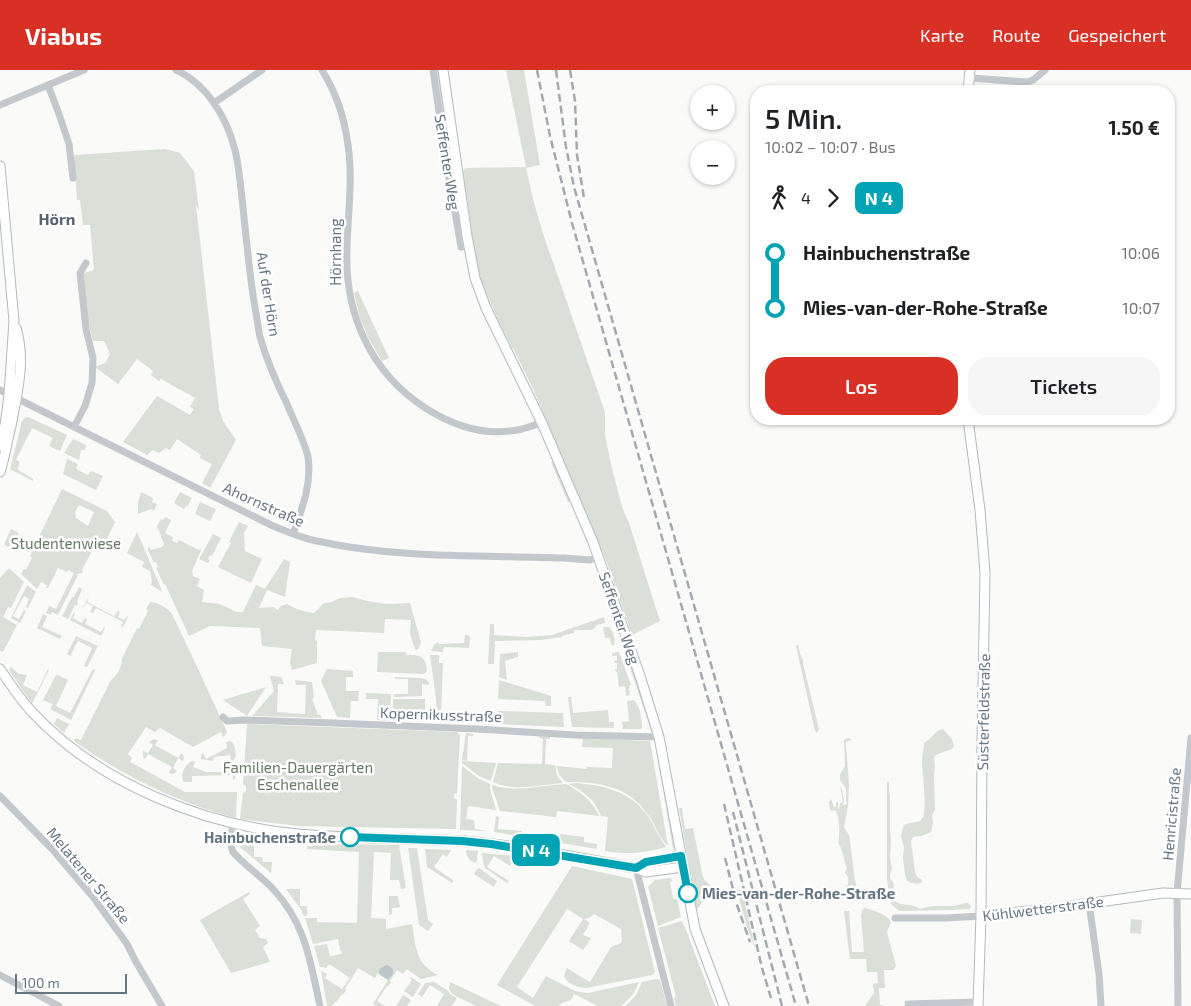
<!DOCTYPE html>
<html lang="de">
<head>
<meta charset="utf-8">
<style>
	body { margin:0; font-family:"Exo 2",sans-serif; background:#f6f6f6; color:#202124; height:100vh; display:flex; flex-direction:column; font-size:19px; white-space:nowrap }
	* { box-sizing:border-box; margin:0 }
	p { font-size:16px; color:#757577 }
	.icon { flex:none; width:28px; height:28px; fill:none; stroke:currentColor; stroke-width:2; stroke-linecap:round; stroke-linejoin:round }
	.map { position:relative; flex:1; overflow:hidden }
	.drawer { position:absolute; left:750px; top:15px; width:425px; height:340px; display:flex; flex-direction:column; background:#fff; border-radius:20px; box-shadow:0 1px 4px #0004 }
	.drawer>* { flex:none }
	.badge { padding:0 10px; border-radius:8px; font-size:18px; line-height:32px }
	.tools { position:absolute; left:690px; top:15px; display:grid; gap:10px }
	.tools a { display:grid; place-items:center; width:45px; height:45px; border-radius:50%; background:#fff; box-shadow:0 1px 4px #0004; font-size:25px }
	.scale { position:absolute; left:15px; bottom:12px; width:112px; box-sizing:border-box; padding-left:5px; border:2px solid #657683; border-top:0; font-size:14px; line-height:18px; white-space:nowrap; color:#657683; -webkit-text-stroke:4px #fff; paint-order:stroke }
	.map>.badge { position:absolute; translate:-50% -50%; box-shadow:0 0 0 2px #fff }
	.legs { display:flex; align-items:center; gap:8px; height:55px; padding:0 15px; font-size:16px }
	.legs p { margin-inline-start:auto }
	.head { display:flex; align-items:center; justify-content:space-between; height:85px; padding:0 15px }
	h1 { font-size:28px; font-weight:600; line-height:38px }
	.action { display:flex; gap:10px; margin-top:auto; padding:10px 15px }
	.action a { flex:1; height:58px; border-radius:20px; background:#d93025; color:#fff; font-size:20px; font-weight:600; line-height:58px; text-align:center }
	.action a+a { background:#f6f6f6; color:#202124 }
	ul { padding:0 15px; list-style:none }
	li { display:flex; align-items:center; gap:18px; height:55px; font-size:19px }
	li i { display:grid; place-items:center; width:8px; height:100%; margin:0 6px; background:currentColor }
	li i::after { content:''; width:12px; height:12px; margin:-6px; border:4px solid; border-radius:50%; background:#fff }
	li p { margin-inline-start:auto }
	li:first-child i { background:linear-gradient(#0000 50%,currentColor 0) }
	li:last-child i { background:linear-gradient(currentColor 50%,#0000 0) }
	header { display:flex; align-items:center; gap:30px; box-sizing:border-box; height:70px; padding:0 25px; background:#d93025; color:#fff }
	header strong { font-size:24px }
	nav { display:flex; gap:28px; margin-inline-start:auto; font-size:18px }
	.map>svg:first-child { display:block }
	.green { fill:#dadfd7; fill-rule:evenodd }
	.water { fill:#bbc7cb }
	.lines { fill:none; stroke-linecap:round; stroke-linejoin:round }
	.secondary-casing { stroke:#b3babf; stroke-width:11 }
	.street { stroke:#c3c8cc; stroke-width:7 }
	.secondary { stroke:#fff; stroke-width:9 }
	.rail { stroke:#a2aab0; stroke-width:2.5; stroke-dasharray:8 4; stroke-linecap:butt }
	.line-1-casing { stroke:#fff; stroke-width:11 }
	.line-1 { stroke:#00a3b4; stroke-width:8 }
	.stop-1-dot { fill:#fff; stroke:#00a3b4; stroke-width:2.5 }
	.labels { text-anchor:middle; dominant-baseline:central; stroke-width:5; stroke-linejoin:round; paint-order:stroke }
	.street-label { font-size:15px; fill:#657683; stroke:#fff }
	.park-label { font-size:15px; fill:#687a64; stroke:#fff }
	.stop-label { font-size:15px; font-weight:bold; fill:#657683; stroke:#fff; text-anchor:end }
	.neighbourhood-label { font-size:16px; font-weight:bold; fill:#57646e; stroke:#fff }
</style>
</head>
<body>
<header>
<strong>Viabus</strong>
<nav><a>Karte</a><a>Route</a><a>Gespeichert</a></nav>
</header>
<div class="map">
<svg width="1191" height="936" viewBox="0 0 1191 936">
	<rect width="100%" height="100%" fill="#fafaf8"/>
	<path class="green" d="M436,0H439L465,170L463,172L449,97Z
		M506,0H524L540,95L526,98L534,133L544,167L561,215L605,342V365L612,399L623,440L629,453L660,551L632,565L606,490L534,321L514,280L512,278L499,252L483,215L478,198L473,170L463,101L465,98L526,97Z
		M165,79L180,83L194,101L199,140L196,135L219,339L223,351L236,370L210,418L202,413L212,394L200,388L201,385L177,369L170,380L166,378L159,383L153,380L147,385L123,372L157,326L190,345L194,339L190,337L195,328L161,309L159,311L151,305L153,301L137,289L118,314L95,297L105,293L110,284L104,271H93L86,243L81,204L94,200L90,155H83L80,130H77L74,85Z
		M358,221L389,288L382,291L368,267L360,248L354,223Z
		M28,347L67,365L60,381L49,376L53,368L32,358L16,390L20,392L17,399L33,409V411L10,399L22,351L25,348Z
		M73,369L86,375L85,380H81L79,390L64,383Z
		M67,389L78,394L76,399L88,405L91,401L103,406L96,420L63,404Z
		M554,391L571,431L568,432L551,392Z
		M62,419L107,441L115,452L104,475L95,471L93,474L95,475L82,500L83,503L76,504L78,505L58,545L52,542L51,545L46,543L49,536L56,539L74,503L68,500L67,502L58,498L48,518H46L47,515L41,512L37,519L21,504L24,499L26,500L32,488L30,486ZM79,435L94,442L88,456L76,448L75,442Z
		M141,422L153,428L152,432L157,434L154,441L151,439L138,444V433Z
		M180,422L192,428L187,437L186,436L184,439L174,433Z
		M200,432L216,439L210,451L195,444Z
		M165,447L171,450L165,463L173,467L172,471L177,473L179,470L199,480L200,479L201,480L192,501L193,506L200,509L197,516L204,520L202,532L219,534L237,542H243L256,515L265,519L284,489L290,492L285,527L267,520L259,538L273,537L278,540L281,536L287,534C295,539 304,542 314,543L324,533L332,532L340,528L353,527L367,531L386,534L410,533L421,572L420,576L417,580L415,579L410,564L411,550L385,549L384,563L316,560L315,570L317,571V593L292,600L290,593L292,579L262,576L260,558L210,556L189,566L165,514L164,515L156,498L158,497L156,492L154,493L148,480V476L151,480L162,477L164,474L157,456L161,449L163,450Z
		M239,452L248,456L244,463L245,481L262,489L251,513L218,497L231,473L229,472Z
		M11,459L19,463L13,475L11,474L8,477L4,474Z
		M137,462L161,518L162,522L151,515L152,512L150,501L142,497L144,492L127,483Z
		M213,464L221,468L212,486L210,485L208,489L210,490L208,493L199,489Z
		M9,498L24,512L11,538L8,537L3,547L17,555L3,582L0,581V508Z
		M27,515L36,522L28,538L26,537L29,529L24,526L13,546L19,549L24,540L26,541L20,553L11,548Z
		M79,517L82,519L77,532L78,533L77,536L75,535L68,549L62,546L72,527H74Z
		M89,526L87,532L114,546L118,541L120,542L118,547L124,550L127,546L128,547L123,557H121L123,552L96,538L93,543L90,542L93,536L86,533L83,538V537Z
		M150,532C158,532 167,538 172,544L199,601L227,662L226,664L223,667L221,662L193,677L160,658L155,662L146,657L128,684L132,688L130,692L185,722H237L236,748C176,732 125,707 74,671L75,668L81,670L111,610C117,606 122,596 122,589L137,558L139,559L148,541L146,539Z
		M74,542L75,543L73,548L82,553L85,548L87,549L85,554L101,562L104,557L105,558L101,566L70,550Z
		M43,544L47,546L42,557L62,566L60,569L37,558Z
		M604,547L605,553L597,555L592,560H574V563L562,566V567L540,570L495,571L494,594H488L490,554H494V565L527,567L552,565Z
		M603,557H609C613,560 616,570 614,575H611L610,568H605Z
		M465,565L470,566L469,578L444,577L443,582L431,581L434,575L438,572L439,574L464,573Z
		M76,566L98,576L87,597L84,596L92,578L78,571L70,586L67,584Z
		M797,575H798L800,584L803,590V594L819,659L817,663L815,661L796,576Z
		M627,579L653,660L652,663L624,580Z
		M378,582H406V585C420,585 426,585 427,601L424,604L377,602Z
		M518,582V587L505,591L507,610L499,607L500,584Z
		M619,582L631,615L629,616L630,625L626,626L625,616L619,617L617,602H616L615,599H617V593H615L614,591L617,590V586H612V583Z
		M430,585H439V593H443L441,644C453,645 467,643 475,653L438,652L435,621Z
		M11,597L19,604L27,605L23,615L37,622L48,599L49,600L32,634L9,600Z
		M93,599L95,600L71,650L50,639L53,634L43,630L56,605L58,606V605L68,610L56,636L70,643Z
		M327,599L353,601V607H346V621H359L358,631H351L350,648L337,647L321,611Z
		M270,606L281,607L284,614H278L277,642L305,644L306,615H296L295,610L312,612L314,628L312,629L318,645L320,644L322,648L252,646L274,621Z
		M395,607L422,608L427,610L430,615L422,614V626L394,627V624H408V609H395Z
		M499,610L551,626V636H546L545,631L498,629Z
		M266,617L247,646L223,630Z
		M366,623L391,624L390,651L377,650L378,629H366Z
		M568,627H571L573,643L608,640L609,652H614V658L572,657Z
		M393,629H425V648H430V652L393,650Z
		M634,630C640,636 642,649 642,658L640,659H623L622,652L629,651L627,631Z
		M498,641L563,643L564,657L498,654Z
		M57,648L69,654L64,663L54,654Z
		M247,654L457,662L460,665L457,723L454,724V728L457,730L456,759L299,756L240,749L243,723L246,721V717L243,714Z
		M943,659L952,669L954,676L952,679L938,684L934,686L935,696L934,705L935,739L932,746L933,753L931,762L921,766L913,767L911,771L915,802L917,807L922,810V812C917,815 912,813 907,811L905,805L903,788L904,778L901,766L904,755C909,752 915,753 920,751C929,746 922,703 922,693C922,686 924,679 924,673C931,669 935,661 943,659Z
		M466,663L473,664V666H468L467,691L462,690Z
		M539,666L550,667V669H546L545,694L555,695L557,706L563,713C540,715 515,722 493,712L498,693L542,694L543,669L539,668Z
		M583,668L650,671L668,776C659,768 656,756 649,746C629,716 600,712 566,712L560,706L556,696L587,699V697L612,698L613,678L582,677Z
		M848,668L851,669V670L846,672V673L849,715L848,736L844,757L849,765L855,810L857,819L860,823L858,827L855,828L852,825L845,817L848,814V807L845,803L847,798C843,790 844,781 838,773C840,765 840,746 835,740L832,741L830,739L829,732L831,729L834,738L836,736V732H838V738L839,739L840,733H842C844,727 839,721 841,716L844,730L843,735H845L847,734L846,730V719L840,710V705L845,695L844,670Z
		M154,669L158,670L155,675L178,688L181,683C184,685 185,688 183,691L178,688L173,698L177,701L176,702L173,704L169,703L172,697L148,684L145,689L143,686V681L148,683L153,675L149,672Z
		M230,671C236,675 235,680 236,686L233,691H231L230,685L214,687L213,691L201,689V686L203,683L206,689L227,678L226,672Z
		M655,672L657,674L675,777L674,779H673Z
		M192,691L195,692L193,697L206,702H234V696H235L236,699L235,709L233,710V705L192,706V712H184C179,705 185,695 192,691Z
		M462,691L496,693L491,711L479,706L462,693Z
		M462,696L479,709L490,714V719L496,740L468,736L466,749L474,750L475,759L488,761L460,760Z
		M887,712H889V721L890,726V761L891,770L890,788L892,799L890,804V808L894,814L893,823L894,831C902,837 913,833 920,839C931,835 941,836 952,836C958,836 962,833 968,833L971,836L970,839L950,840L899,841L892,835L890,830L887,810Z
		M575,713C604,715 630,721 648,746C654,756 659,767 666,777C645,783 626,785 605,781L608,747L601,746C594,728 585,723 569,714Z
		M566,714C581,722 592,730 599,746L557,741L556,747L500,741L492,718V715C517,723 541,715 566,714Z
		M679,738H682L685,759L693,758L703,807L705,811L711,816C709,823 703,832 698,838H696Z
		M496,746L499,747L498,759L522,761V765L532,766V768L494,762Z
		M560,764L584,767V772L597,774V779L549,771L550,768H560Z
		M244,772H254V787H262L263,792H272L271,803L240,777Z
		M313,774L399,775L406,818L401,819L399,810H390L391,783L374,782L371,848L386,849V859L412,854C416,877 415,893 438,905L421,909L407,899L403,904L397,900L390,911L391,912L388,917L387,916L377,931L385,936H376L373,934L388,910L378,903L375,908L358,898L345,919L346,920L343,925L342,924L336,932H335L332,936H327L321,901L327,904L325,908L342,919L350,908L329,894L326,898L324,897H320L314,876L327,874L330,886L342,884L341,880H340L338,869L313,874L305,848H317V852L357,853L359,782L307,779V776H312Z
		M408,778H417L428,850L433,854L428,861L419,855Z
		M425,779L451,780L447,787L443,784L434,797L454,811L452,813L427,797Z
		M466,780L478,781L477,791L475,793C468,790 467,787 466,780Z
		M482,783L516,786L510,796L494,786L487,797L509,811L507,813L485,798L483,792Z
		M574,791L625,800L632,803L574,793Z
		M572,796L632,809L655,902L652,905L586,918C578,918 567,914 564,906L567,898L590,912L611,877L621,873L622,869L621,859L594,844L589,848L584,849L590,853L583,865L591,868L583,880L569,871L583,849L567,839L517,917L533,928L546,906L575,921L588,923L639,912L634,923L622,936H598L574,924L571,930L562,933L558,936H535L497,915Z
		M479,798L497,811L494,817L474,804L477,799Z
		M671,808L672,811L670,812L673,829H677L681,847L658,856L648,817L655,810Z
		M286,819H300V836H307V846H304L300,838Z
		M742,819L755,878V879L746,854V853L737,821Z
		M249,822L250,824L243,829L260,856L255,860L260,868L266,869L268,873L263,877L270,892L231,903L200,850Z
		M389,826H398L400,837L392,838V844L389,845Z
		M864,838C873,840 887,844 891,852L887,862L896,896L893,900H884L885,918H879L880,935H883V936H865L874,923L873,914L878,913L877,902H867L866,889H850L844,841H849L852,882H864L861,846L862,841Z
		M1131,849L1142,850L1141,864L1130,863Z
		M682,851L686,860L715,936H676L674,928L676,927L658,858Z
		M411,907L421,914L413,927L404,921L412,910L410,908Z
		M656,909L660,910L667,936H626L636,925L642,912Z
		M434,912L447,920L451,925L457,928L452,936H437L444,924L430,915L422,927L418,924L425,913Z
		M450,912L501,936H476L452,924L449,919Z
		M403,925L411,930L407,936H396Z"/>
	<path class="water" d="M387,895L391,897L393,900V904L388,910L379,904C378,898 382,897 387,895Z"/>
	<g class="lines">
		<defs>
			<path id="secondary" d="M443,0L467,166L475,208L486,238L542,353L593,472L640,606L659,667L695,859L724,936
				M968,21L970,0
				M0,96L14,251L9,325L5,355L0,376
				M968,349L980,440L985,503L982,671L981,846L978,936
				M0,402C5,387 7,371 11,356C17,324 26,290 16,258
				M0,599C10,614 20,629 32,642C98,713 202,755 298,764C334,767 371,768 407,769C426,770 445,770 464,771C522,776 579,788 636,798L646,802L683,797
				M636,798L646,793L681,786
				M981,846L1057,838L1163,823L1191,824"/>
		</defs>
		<use href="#secondary" class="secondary-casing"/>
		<path class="street" d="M176,0C207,14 227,48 235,80C239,96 240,112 242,128C246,165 249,202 255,238C257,247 258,258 260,267C267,291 276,312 287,334C293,349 305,372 308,387C312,414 302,439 293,464
			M322,0C337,25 344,46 348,75C353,109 348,143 347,177C344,243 370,303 427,339C454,356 485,366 517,360C525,359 534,355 542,353
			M433,0L447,97L461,177L469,175
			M970,8L1027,12L1033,10L1045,0
			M48,15L59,44L69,74L73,108
			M214,33L262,0
			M0,35L84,0
			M0,320L271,455C286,461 301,468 317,471C398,489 482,485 564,488L590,490L598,487
			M74,357L85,336L92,313L93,288L86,259L80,203L86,193
			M223,647L227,651L246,650L332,653L477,659L575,665L659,667
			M0,726L52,779L93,827L127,874L136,892L162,936
			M233,754C231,764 229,773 233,782C245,796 261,806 273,819C306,854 310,891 320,936
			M636,798L671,936
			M1089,833L1099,904L1101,936
			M895,848H946L981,846
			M0,905L59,936
			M908,934L978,932
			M1178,936L1177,823L1191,668"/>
		<use href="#secondary" class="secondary"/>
		<path class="rail" d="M537,0L550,66L572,153L796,936
			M556,0L566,77L574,117L809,936
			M570,0L575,31L577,85L584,128
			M724,734L762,898L771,928
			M733,742L782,936
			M725,788L737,835L750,872"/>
	</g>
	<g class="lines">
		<defs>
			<path id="line-1" d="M350,767L462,771L491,774L636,798L646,792L681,786L688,823"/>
		</defs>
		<use href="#line-1" class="line-1-casing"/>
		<use href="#line-1" class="line-1"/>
	</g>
	<g class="stop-1-dot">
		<circle cx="350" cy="767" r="9"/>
		<circle cx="688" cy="823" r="9"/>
	</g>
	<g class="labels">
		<g class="street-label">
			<text transform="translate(448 92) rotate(81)">Seffenter Weg</text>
			<text transform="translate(335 182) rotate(-90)">Hörnhang</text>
			<text transform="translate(269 224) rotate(81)">Auf der Hörn</text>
			<text transform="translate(264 434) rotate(24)">Ahornstraße</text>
			<text transform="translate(620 548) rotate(71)">Seffenter Weg</text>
			<text transform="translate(983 642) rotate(-89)">Süsterfeldstraße</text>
			<text transform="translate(441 644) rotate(2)">Kopernikusstraße</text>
			<text transform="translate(1171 744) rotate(-85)">Henricistraße</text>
			<text transform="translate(89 805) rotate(50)">Melatener Straße</text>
			<text transform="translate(1043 838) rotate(-7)">Kühlwetterstraße</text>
		</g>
		<g class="park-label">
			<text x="66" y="473">Studentenwiese</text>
			<text x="298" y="697">Familien-Dauergärten<tspan x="298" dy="17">Eschenallee</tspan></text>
		</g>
		<g class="stop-label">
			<text x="336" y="767">Hainbuchenstraße</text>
			<text x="702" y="823" text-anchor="start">Mies-van-der-Rohe-Straße</text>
		</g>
		<g class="neighbourhood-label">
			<text x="57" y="148">Hörn</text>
		</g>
	</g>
</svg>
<div class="tools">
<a>+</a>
<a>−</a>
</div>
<div class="scale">100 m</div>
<b class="badge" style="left:536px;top:780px;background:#00a3b4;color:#fff">N 4</b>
<section class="drawer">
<div class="head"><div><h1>5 Min.</h1><p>10:02 – 10:07 · Bus</p></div><b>1.50 €</b></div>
<div class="legs"><svg class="icon" aria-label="walk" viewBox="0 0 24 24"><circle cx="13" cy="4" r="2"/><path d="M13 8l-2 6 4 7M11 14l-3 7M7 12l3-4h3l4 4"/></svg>4<svg class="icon" aria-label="forward" viewBox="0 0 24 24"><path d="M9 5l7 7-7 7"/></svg><b class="badge" style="background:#00a3b4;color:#fff">N 4</b></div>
<ul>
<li><i style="color:#00a3b4"></i><b>Hainbuchenstraße</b><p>10:06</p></li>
<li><i style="color:#00a3b4"></i><b>Mies-van-der-Rohe-Straße</b><p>10:07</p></li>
</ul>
<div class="action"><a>Los</a><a>Tickets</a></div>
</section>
</div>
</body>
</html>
